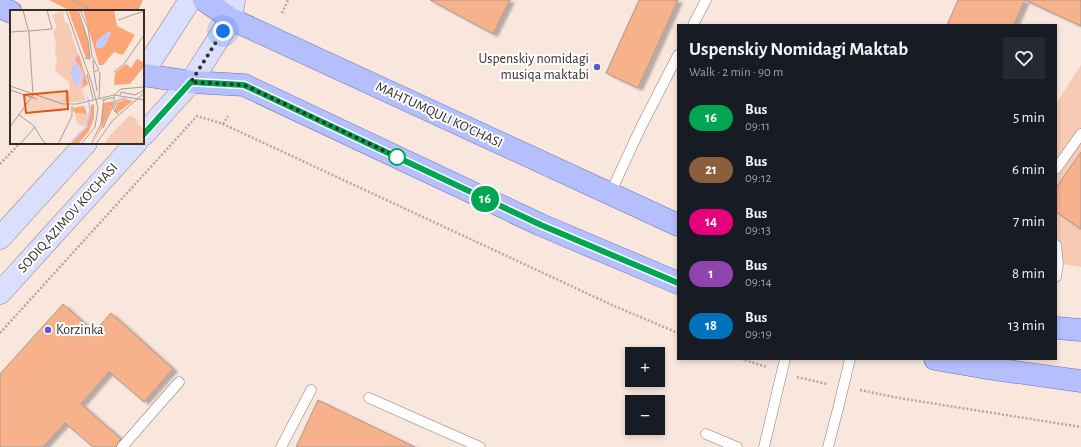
<!DOCTYPE html>
<html lang="en">
<head>
<meta charset="utf-8">
<style>
	body { margin:0; font-family:"Alegreya Sans",sans-serif; background:#242831; color:#f1f3f6; height:100vh; display:flex; flex-direction:column; font-size:15px; white-space:nowrap }
	* { box-sizing:border-box; margin:0 }
	p { font-size:13px; color:#9ea1a6 }
	.icon { flex:none; width:22px; height:22px; fill:none; stroke:currentColor; stroke-width:2; stroke-linecap:round; stroke-linejoin:round }
	.map { position:relative; flex:1; overflow:hidden }
	.drawer { position:absolute; left:677px; top:24px; width:380px; height:336px; display:flex; flex-direction:column; background:#171b24; border-radius:0px; box-shadow:0 2px 6px #0003 }
	.drawer>* { flex:none }
	.badge { padding:0 8px; border-radius:13px; font-size:14px; line-height:26px }
	.tools { position:absolute; left:625px; top:347px; display:grid; gap:8px }
	.tools a { display:grid; place-items:center; width:40px; height:40px; border-radius:0px; background:#171b24; box-shadow:0 2px 6px #0003; font-size:20px }
	.you { position:absolute; width:20px; height:20px; margin:-10px; border:3px solid #fff; border-radius:50%; background:#1a73e8; box-shadow:0 0 0 6px #1a73e833 }
	.map>.badge { position:absolute; translate:-50% -50%; box-shadow:0 0 0 2px #fff }
	.round { display:grid; place-items:center; flex:none; width:42px; height:42px; border-radius:0px; background:#242831 }
	.overview { display:flex; align-items:center; justify-content:space-between; height:68px; padding:0 12px }
	h1 { font-size:19px; font-weight:700; line-height:30px }
	ul { padding:0; list-style:none }
	li { display:flex; align-items:center; gap:12px; height:52px; padding:0 12px }
	li div { flex:1 }
	li b { display:block; font-size:15px }
	li em { font-style:normal }
	li .badge { min-width:44px; font-weight:700; text-align:center }
	.map>svg:first-child { display:block }
	.green { fill:#f7cab3 }
	.forest { fill:#fca576 }
	.building { fill:#f7b18b; stroke:#a8978e; filter:url(#shadow) }
	.lines { fill:none; stroke-linecap:round; stroke-linejoin:round }
	.lane-casing { stroke:#8c7c74; stroke-width:11 }
	.secondary-casing { stroke:#8c7c74; stroke-width:23 }
	.primary-casing { stroke:#6870b2; stroke-width:23 }
	.path { stroke:#b5a7a0; stroke-width:2.5; stroke-dasharray:2 2; stroke-linecap:butt }
	.lane { stroke:#fff; stroke-width:10 }
	.secondary { stroke:#dadffe; stroke-width:22 }
	.primary { stroke:#b5bffd; stroke-width:22 }
	.line-casing { stroke:#fff; stroke-width:9 }
	.line { stroke:#00a651; stroke-width:6 }
	.walk { stroke:#342d2a; stroke-width:4; stroke-dasharray:0 7.2 }
	.poi-dot { fill:#525ad0; stroke:#fff; stroke-width:1.5 }
	.stop-dot { fill:#fff; stroke:#00a651; stroke-width:2 }
	.labels { text-anchor:middle; dominant-baseline:central; stroke-width:4; stroke-linejoin:round; paint-order:stroke }
	.poi-label { font-size:14px; fill:#342d2a; stroke:#fff; text-anchor:end }
	.street-label { font-size:14px; fill:#342d2a; stroke:#fff }
	.inset-road { fill:none; stroke:#aa9d96; stroke-width:1 }
	.view { fill:#df570e; fill-opacity:0.15; stroke:#df570e; stroke-width:2 }
	.inset-edge { fill:none; stroke:#342d2a; stroke-width:2 }
</style>
</head>
<body>
<div class="map">
<svg width="1081" height="447" viewBox="0 0 1081 447">
	<defs>
		<filter id="shadow"><feDropShadow dx="4.5" dy="2.5" stdDeviation="1" flood-color="#0004"/></filter>
	</defs>
	<rect width="100%" height="100%" fill="#f9e7de"/>
	<path class="green" d="M1081,65V267L1056,263V104Z"/>
	<path class="forest" d="M49,0H143L138,11H71Z"/>
	<path class="building" d="M430,0H510L493,34Z
		M639,0H678L638,88L606,73Z
		M958,0H1081V26L1025,0L1014,25H947Z
		M1081,152V229L1056,212V188Z
		M63,304L94,332L111,313L173,369L144,402L109,372L81,404L121,439L116,447H93L65,423L43,447H0V374Z
		M318,400L415,447H296Z"/>
	<g class="lines">
		<defs>
			<path id="lane" d="M693,25L706,0
				M1056,169L1081,134
				M610,194L641,127L678,55
				M1056,245L1058,264L1056,277
				M369,398L480,447
				M706,434L737,447
				M122,447L179,382
				M281,447L311,390
				M764,447L785,359
				M828,447L838,409L850,359"/>
			<path id="secondary" d="M143,73L190,0
				M143,135L191,82L231,19L234,0
				M0,238L86,143
				M0,293L136,143"/>
			<path id="primary" d="M204,0L231,19L678,225
				M0,7L11,12
				M143,75L191,82L244,85L541,225L678,283
				M1056,328L1081,330
				M935,359L987,368L1081,381"/>
		</defs>
		<use href="#lane" class="lane-casing"/>
		<use href="#secondary" class="secondary-casing"/>
		<use href="#primary" class="primary-casing"/>
		<path class="path" d="M72,0L95,11
			M282,13L288,0
			M223,124L228,116
			M0,164L20,143
			M0,333L197,116L223,124L612,305L678,333
			M741,359L767,367
			M797,377L827,384
			M860,390L899,398L1081,427"/>
		<use href="#lane" class="lane"/>
		<use href="#secondary" class="secondary"/>
		<use href="#primary" class="primary"/>
	</g>
	<g class="lines">
		<defs>
			<path id="line" d="M143,135L191,82L244,85L541,225L678,283"/>
		</defs>
		<use href="#line" class="line-casing"/>
		<use href="#line" class="line"/>
		<path class="walk" d="M223,31L191,82L244,85L400,158L397,157"/>
	</g>
	<g class="poi-dot">
		<circle cx="597" cy="67" r="4"/>
		<circle cx="48" cy="330" r="4"/>
	</g>
	<circle class="stop-dot" cx="397" cy="157" r="8"/>
	<g class="labels">
		<g class="poi-label">
			<text x="589" y="59">Uspenskiy nomidagi<tspan x="589" dy="16">musiqa maktabi</tspan></text>
			<text x="56" y="330" text-anchor="start">Korzinka</text>
		</g>
		<g class="street-label">
			<text transform="translate(439 115) rotate(25)">MAHTUMQULI KO'CHASI</text>
			<text transform="translate(68 218) rotate(-48)">SODIQ AZIMOV KO'CHASI</text>
		</g>
	</g>
	<g transform="translate(10 10)">
		<rect width="134" height="134" fill="#f9e7de"/>
		<path d="M53,1L55,13H58L78,74L71,79L76,90L68,92H53L60,77L59,72L45,61L47,47L45,45L46,34L43,21L47,17L42,5ZM65,103L78,104L73,117L66,112ZM120,105L131,112L125,110L134,120V134H95L99,126Z" fill="#f7cab3"/>
		<path d="M58,0H67L77,26L80,49L76,48ZM73,0H104L107,16L125,25L113,45L104,42L93,55H89ZM99,21L101,23L94,37L87,38L86,34L88,30ZM69,45L78,74L72,78L74,65L65,49ZM127,49L133,52V58L120,74L104,75L105,63L116,54L121,58ZM116,89L123,91L107,103L104,102L107,93ZM104,91L94,114L83,134L91,117L93,93ZM84,94V109L79,121L68,134H60L77,117L81,95ZM74,96L77,104L65,103L62,98Z" fill="#fca576" fill-rule="evenodd"/>
		<path d="M99,21L101,23L94,37L87,38L86,32ZM69,44L65,50L72,59L74,67L71,76L79,89L81,103L77,115L68,127L58,134L74,118L79,101L77,87L70,75L73,65L64,49L65,45ZM64,51L72,64L68,76L64,73L61,62Z" fill="#c0cbfe"/>
		<path class="inset-road" d="M56,0L82,74L88,98L85,117L71,134M68,0L78,31L80,49L75,48M70,0L78,18L82,46M108,10L134,1M19,21L42,19L37,0M0,22L17,21M82,46L89,60M83,50L84,62M104,62L114,54L134,25M77,64L83,89M0,76L53,94H67L104,85L134,90M0,80L27,89M87,81L84,63L87,60L90,63L89,88M104,85L111,79L134,77M110,85L111,82L125,85L134,80M92,90L105,87M8,104L24,116L33,131L37,134M108,104L103,99L107,91L115,88M0,117L23,85L19,23L13,0M93,118L105,91L103,87M10,134L25,117M48,134L62,106V96M81,134L91,114L94,90M86,134L103,110L134,83"/>
		<path class="view" d="M57,81L58,99L16,103L14,85Z"/>
		<rect width="134" height="134" class="inset-edge"/>
	</g>
</svg>
<div class="tools">
<a>+</a>
<a>−</a>
</div>
<div class="you" style="left:223px;top:31px"></div>
<b class="badge" style="left:485px;top:199px;background:#00a651;color:#fff">16</b>
<section class="drawer">
<div class="overview"><div><h1>Uspenskiy Nomidagi Maktab</h1><p>Walk · 2 min · 90 m</p></div><a class="round"><svg class="icon" aria-label="heart" viewBox="0 0 24 24"><path d="M12 20l-8-8c-3-5 5-10 8-4 3-6 11-1 8 4z"/></svg></a></div>
<ul>
<li><span class="badge" style="background:#00a651;color:#fff">16</span><div><b>Bus</b><p>09:11</p></div><em>5 min</em></li>
<li><span class="badge" style="background:#8b5e3c;color:#fff">21</span><div><b>Bus</b><p>09:12</p></div><em>6 min</em></li>
<li><span class="badge" style="background:#e6007e;color:#fff">14</span><div><b>Bus</b><p>09:13</p></div><em>7 min</em></li>
<li><span class="badge" style="background:#8e44ad;color:#fff">1</span><div><b>Bus</b><p>09:14</p></div><em>8 min</em></li>
<li><span class="badge" style="background:#0072bc;color:#fff">18</span><div><b>Bus</b><p>09:19</p></div><em>13 min</em></li>
</ul>
</section>
</div>
</body>
</html>
